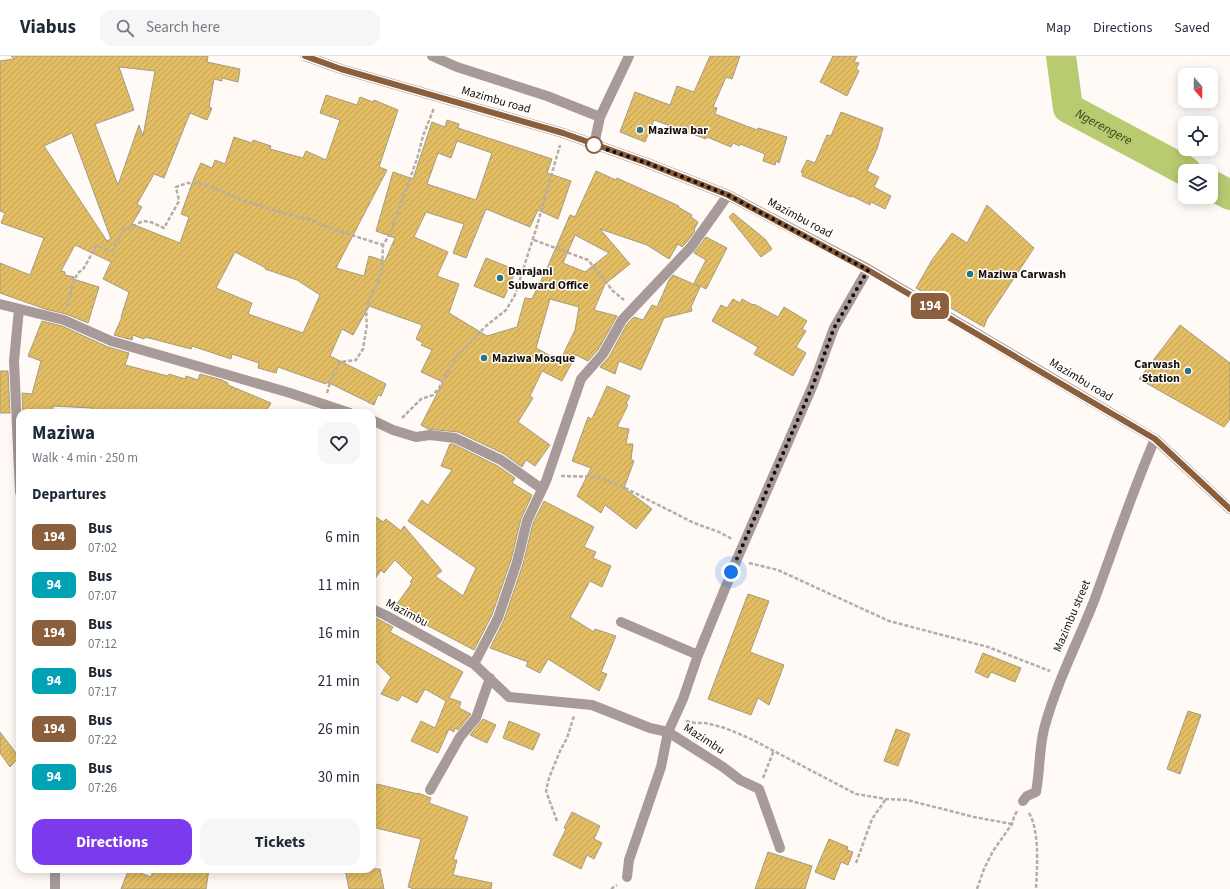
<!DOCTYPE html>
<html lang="en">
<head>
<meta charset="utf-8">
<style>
	body { margin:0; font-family:"Source Sans 3",sans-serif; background:#f6f6f7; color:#1f2937; height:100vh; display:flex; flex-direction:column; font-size:15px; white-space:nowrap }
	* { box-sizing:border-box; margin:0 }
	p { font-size:13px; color:#747a83 }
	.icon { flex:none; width:22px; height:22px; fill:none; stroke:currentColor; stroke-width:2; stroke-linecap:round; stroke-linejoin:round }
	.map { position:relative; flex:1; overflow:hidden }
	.drawer { position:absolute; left:16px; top:353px; width:360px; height:464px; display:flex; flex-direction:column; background:#fff; border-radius:12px; box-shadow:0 2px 10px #0003 }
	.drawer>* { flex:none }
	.badge { padding:0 8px; border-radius:6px; font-size:14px; line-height:26px }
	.needle { width:26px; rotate:160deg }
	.fabs { position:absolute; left:1178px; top:12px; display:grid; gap:8px }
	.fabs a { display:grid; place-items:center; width:40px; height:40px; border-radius:8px; background:#fff; box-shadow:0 2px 10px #0003; font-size:20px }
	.you { position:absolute; width:20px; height:20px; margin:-10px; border:3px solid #fff; border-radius:50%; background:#1a73e8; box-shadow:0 0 0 6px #1a73e833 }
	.map>.badge { position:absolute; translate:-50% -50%; box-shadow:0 0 0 2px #fff }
	h2 { padding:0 16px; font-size:15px; line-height:36px }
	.round { display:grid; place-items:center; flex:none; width:42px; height:42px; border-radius:12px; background:#f6f6f7 }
	.overview { display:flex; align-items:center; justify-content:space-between; height:68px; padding:0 16px }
	h1 { font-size:19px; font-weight:700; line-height:30px }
	.button { display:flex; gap:8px; margin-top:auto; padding:8px 16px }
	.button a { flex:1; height:46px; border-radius:12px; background:#7c3aed; color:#fff; font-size:16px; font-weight:700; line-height:46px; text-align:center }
	.button a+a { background:#f6f6f7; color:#1f2937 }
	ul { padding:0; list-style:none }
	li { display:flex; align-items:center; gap:12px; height:48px; padding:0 16px }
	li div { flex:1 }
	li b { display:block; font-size:15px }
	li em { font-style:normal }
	li .badge { min-width:44px; font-weight:700; text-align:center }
	header { display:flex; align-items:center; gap:24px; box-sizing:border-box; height:56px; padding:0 20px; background:#fff; border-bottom:1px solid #e0e1e3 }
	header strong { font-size:19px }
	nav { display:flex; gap:22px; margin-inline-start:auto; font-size:14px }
	.search { width:280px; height:36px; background:#f6f6f7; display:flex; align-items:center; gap:10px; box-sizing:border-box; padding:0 14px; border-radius:12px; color:#747a83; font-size:15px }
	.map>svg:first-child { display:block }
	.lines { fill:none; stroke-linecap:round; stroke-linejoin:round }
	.river { stroke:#b8cb71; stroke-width:30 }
	.building { fill:url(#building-hatch); stroke:#a59b83; fill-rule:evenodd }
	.path { stroke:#b4aea9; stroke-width:2.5; stroke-dasharray:4 2; stroke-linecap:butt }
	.street { stroke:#a79a98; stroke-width:10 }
	.line-casing { stroke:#fff; stroke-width:9 }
	.line { stroke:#8b5e3c; stroke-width:6 }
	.walk { stroke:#160e08; stroke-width:4; stroke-dasharray:0 7.2 }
	.poi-dot { fill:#2d7380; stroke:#fff; stroke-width:1.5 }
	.stop-dot { fill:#fff; stroke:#8b5e3c; stroke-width:2 }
	.labels { text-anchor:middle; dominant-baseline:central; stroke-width:3; stroke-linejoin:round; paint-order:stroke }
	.street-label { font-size:12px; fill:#160e08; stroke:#fff }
	.poi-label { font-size:12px; font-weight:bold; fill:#160e08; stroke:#fff; text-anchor:start }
	.water-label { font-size:13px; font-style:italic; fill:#39411b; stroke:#fff }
</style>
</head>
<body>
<header>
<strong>Viabus</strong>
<div class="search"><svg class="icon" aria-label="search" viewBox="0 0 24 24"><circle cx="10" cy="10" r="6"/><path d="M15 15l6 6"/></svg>Search here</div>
<nav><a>Map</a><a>Directions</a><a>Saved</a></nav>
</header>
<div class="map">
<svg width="1230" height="833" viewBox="0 0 1230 833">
	<defs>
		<pattern id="building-hatch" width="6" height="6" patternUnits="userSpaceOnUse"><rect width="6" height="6" fill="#e2bd63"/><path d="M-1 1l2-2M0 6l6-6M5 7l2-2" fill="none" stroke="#c1a154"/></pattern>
	</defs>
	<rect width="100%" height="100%" fill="#fffaf6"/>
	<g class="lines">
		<g class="river">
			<path id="s1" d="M1061,0L1068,52L1186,115"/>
			<path d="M1211,129L1230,139"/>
		</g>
	</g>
	<path class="building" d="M11,0H208L207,6L240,13L238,26L222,22V25L214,23L209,51L212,52L207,64L190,57L164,122L154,118L137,148L142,151L132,168L180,187L189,161L181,158L194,122L201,107L212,112L215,104L225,108L234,81L252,87L253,84L271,90L270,93L303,102L306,95L326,104L340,64L320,57L326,39L357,49L360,41L373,46L374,44L398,54L379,111L387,114L336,212L364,220L369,200L385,205L395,182L376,175L393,116L413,123L432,66L445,71L447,64L459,68L458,72L552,103L547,117L571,125L558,163L538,154L530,171L486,153L466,202L453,197L464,168L426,156L414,181L448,196L437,220L459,228L449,257L487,280L517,271L525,242L532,243L548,210L570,159L575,161L596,115L616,124L617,122L679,150L678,151L692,159L691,161L698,166L694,174L695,175L686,187L682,191L678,188L669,203L647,189L600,173L630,208L605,228L594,254L617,260L598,294L588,305L576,299L562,325L542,315L530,340L533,342L518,366L550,389L535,410L526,404L522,411L504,398L458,376L428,373L421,369L443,326L421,316L432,294L421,289L423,287L416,283L422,269L369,250L353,279L342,273L330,300L386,328L381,340L378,339L374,349L327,326L326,328L278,311L276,317L258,312L259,307L232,298L231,303L192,290L191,293L145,281L144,283L133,279L132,284L114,279L122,261H121L129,236L103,223L111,206L75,189L61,215L65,216V219L74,221L73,223L99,231L88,267L66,258L45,253L0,237V207L30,219L44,182L1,167L5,157L0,155V5L14,3ZM119,11L155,15L143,80L139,69L118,129L95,68L134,54ZM72,77L111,183L107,185L44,90ZM457,85L492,97L476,144L427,128L438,97L451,102ZM575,179L609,197L585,216L563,207ZM235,196L266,212L265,213L297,224L320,239L303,277L248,258L252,247L216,232ZM550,243L579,251L575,274L560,305L536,292Z
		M710,0H740L732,23L726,21L713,51L717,52L715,58L757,74L758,72L787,81L779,107L776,105L775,109L763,105L765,98L740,88L739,90L733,87L731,91L707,81L706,83L654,64L645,86L620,76L635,36L670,49L677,30L694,36Z
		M833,0H857L854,6L859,7L856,13L859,15L847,40L820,26Z
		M841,56L883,72L877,93L867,115L879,121L874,131L891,140L885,153L871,146L870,149L852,140L851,141L802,120L803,117L801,116L807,104L815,107L827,79L831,80Z
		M987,149L1034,192L987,263L984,271L916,232L932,204L952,177L967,187Z
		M733,157L765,183L772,193L761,201L729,161Z
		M706,181L727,192L706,233L694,227L706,204L694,197Z
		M486,202L516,214L504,242L474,230Z
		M673,219L700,231L691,251L692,255L664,262L641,314L619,305L615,318L600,311L609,301L627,268L634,261L643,264L652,249L657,251L669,224Z
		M733,243L740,247L742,243L753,249L754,248L778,261L784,251L807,265L802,273L806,275L796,291L806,297L793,320L754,298L758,291L712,265L721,249L727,252Z
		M42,265L62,270L108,291L129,297L125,309L168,320L169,318L185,323L186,320L198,324L200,318L222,324L228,327V329L271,347L265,357H90L92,352L53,350V357H23L22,337L32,338L41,305L28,300Z
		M1180,269L1230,307V363L1224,371L1139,323Z
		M0,315H8L10,357H0Z
		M607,330L630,340L626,348L628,349L617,371L629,373L626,388H633L631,403L634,405L624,432L652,453L636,473L605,449L601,457L577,440L591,412L572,405L588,361L592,363Z
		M450,388H453L498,410L515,422L512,427L532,439L521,463L511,504L492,559L474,594L394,552L412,527L410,526L413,522L395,504L384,517L381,514L372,527V458L383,466L386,463L401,475L404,470L442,515L435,520L463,540L476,512L408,465L422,444L428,449L452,414L441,410Z
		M544,445L594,471L584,491L596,496L593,502L611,510L602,531L590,525L570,561L594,576L595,573L616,580L601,616L607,618L599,635L548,603L540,617L526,610L528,606L490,592L504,564L523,508L533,467Z
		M748,538L769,545L750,596L784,609L769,649L758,642L751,659L708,643Z
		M372,560L393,571L390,576L463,616L449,642L461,646L459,652L471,658L458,674L455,672L454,676L449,673L438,697L411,685L421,665L435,672L446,645L425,633L417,647L402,639L398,645L381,638L391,621L372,602Z
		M983,597L1021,612L1015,626L991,616L988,622L975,616Z
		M1188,655L1201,659L1180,718L1167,713Z
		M483,663L496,669L487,687L470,679Z
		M509,665L540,678L533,694L503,682Z
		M896,673L910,678L898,710L884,705Z
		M0,676L19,701L10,711L0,697Z
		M377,728L418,738V737L431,742L429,747L468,761L453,804H457L453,819L492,827L491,833H414L408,831L421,783L372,771V746Z
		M572,756L600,770L594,783L602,787L594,803L587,799L581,813L553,799L566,773L564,772Z
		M829,783L848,791L847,794L853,796L848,809L841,806L834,824L815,816Z
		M768,796L812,810L805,833H755Z
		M154,813H209L206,833H121L128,815L131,816L132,814L151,821Z
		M345,813H380L384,833H349Z"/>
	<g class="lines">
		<path class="path" d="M534,184L588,204L613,235L624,244
			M67,251L74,224L78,217L84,212L96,190L112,195L124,173C131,172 134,170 139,167C147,162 156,169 164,172L179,145L176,131L187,127L204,128L242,144L282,157L309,163L332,173L383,189
			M327,337L331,323L340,306L356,304L363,293L367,268L366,261L368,246L377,228L382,213L383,189L390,178L417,103L423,80L434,52
			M402,362L421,343L433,339L439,332L456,301L486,270L506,254L515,239L536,173L560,89
			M561,420L597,421L623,431L694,467L719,476L732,483
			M749,507L778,514L889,565L988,591L1050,615
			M686,665L695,667H706L725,672L749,682L856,738L886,743L907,744L974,761L1012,768
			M763,722L774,694
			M1029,757C1040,775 1037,812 1036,833
			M557,765L546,735L549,722L560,695L567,682L574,660
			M856,807L872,763L886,743
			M611,833L617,829
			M977,833L984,813L993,795L1012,768L1014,761L1017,755"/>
		<path class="street" d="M305,0L341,13L563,77L647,107L728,139L868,213L1155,383L1230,453
			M432,0L457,11L547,40L600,61
			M594,89L600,61L629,0
			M0,248L64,264L111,285L290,337L350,357
			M19,253L14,305L20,436
			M372,364L393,374L416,381L430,379L455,382L501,404L542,433
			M372,553L385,559L474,608L509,641L592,649L650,672L668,676L683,643L698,599L737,503L813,329L834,272L868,213
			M621,566L698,599
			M474,608L498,562L517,506L527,465L546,425L581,323L603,298L622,264L691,191L728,139
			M430,734L460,681L476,662L490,622
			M1023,745L1027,740L1036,736C1040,715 1039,693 1044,673C1056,628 1077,588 1094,545C1114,491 1132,436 1155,383
			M627,821L629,804L661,711L668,676L723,711L740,724L759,733L780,792
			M55,833V813"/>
	</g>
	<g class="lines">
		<defs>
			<path id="line" d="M305,0L341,13L563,77L647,107L728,139L868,214L1155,383L1230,453"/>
		</defs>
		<use href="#line" class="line-casing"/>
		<use href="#line" class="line"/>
		<path class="walk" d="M594,89L647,107L728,139L868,214L834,272L813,329L731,516"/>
	</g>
	<g class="poi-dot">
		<circle cx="640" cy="74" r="4"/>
		<circle cx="970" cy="218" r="4"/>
		<circle cx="500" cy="222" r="4"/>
		<circle cx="484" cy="302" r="4"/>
		<circle cx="1188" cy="315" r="4"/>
	</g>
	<circle class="stop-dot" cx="594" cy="89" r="8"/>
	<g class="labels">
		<g class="street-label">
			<text transform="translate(496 44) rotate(16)">Mazimbu road</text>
			<text transform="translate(800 162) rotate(28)">Mazimbu road</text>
			<text transform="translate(1081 324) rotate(31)">Mazimbu road</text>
			<text transform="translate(407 557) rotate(28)">Mazimbu</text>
			<text transform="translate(1072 560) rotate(-67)">Mazimbu street</text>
			<text transform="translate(704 683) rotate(33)">Mazimbu</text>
		</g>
		<g class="poi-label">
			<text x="648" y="74">Maziwa bar</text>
			<text x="508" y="215">Darajani<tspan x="508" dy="14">Subward Office</tspan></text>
			<text x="978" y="218">Maziwa Carwash</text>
			<text x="492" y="302">Maziwa Mosque</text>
			<text x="1180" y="308" text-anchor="end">Carwash<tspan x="1180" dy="14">Station</tspan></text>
		</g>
		<g class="water-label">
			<text stroke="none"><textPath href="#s1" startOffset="93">Ngerengere</textPath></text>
		</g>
	</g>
</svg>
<div class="fabs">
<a><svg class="needle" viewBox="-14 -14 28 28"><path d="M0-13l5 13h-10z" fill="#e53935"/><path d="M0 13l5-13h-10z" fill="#747a83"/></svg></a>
<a><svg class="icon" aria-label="locate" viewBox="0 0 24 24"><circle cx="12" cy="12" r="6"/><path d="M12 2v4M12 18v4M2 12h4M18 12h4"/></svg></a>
<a><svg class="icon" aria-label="layers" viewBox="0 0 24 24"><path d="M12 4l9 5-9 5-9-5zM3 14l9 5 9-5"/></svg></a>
</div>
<div class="you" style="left:731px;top:516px"></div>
<b class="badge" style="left:930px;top:250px;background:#8b5e3c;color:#fff">194</b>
<section class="drawer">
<div class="overview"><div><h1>Maziwa</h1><p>Walk · 4 min · 250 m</p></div><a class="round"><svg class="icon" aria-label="heart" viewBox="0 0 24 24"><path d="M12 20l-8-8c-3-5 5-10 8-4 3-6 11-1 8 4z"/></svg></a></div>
<h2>Departures</h2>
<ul>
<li><span class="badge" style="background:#8b5e3c;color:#fff">194</span><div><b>Bus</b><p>07:02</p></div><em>6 min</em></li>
<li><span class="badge" style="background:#00a3b4;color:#fff">94</span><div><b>Bus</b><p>07:07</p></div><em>11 min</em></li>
<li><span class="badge" style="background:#8b5e3c;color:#fff">194</span><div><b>Bus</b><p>07:12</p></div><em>16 min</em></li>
<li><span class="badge" style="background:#00a3b4;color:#fff">94</span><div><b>Bus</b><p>07:17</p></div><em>21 min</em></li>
<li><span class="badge" style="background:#8b5e3c;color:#fff">194</span><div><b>Bus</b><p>07:22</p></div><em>26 min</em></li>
<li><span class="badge" style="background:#00a3b4;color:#fff">94</span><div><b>Bus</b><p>07:26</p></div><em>30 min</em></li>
</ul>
<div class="button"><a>Directions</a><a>Tickets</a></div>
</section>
</div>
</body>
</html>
